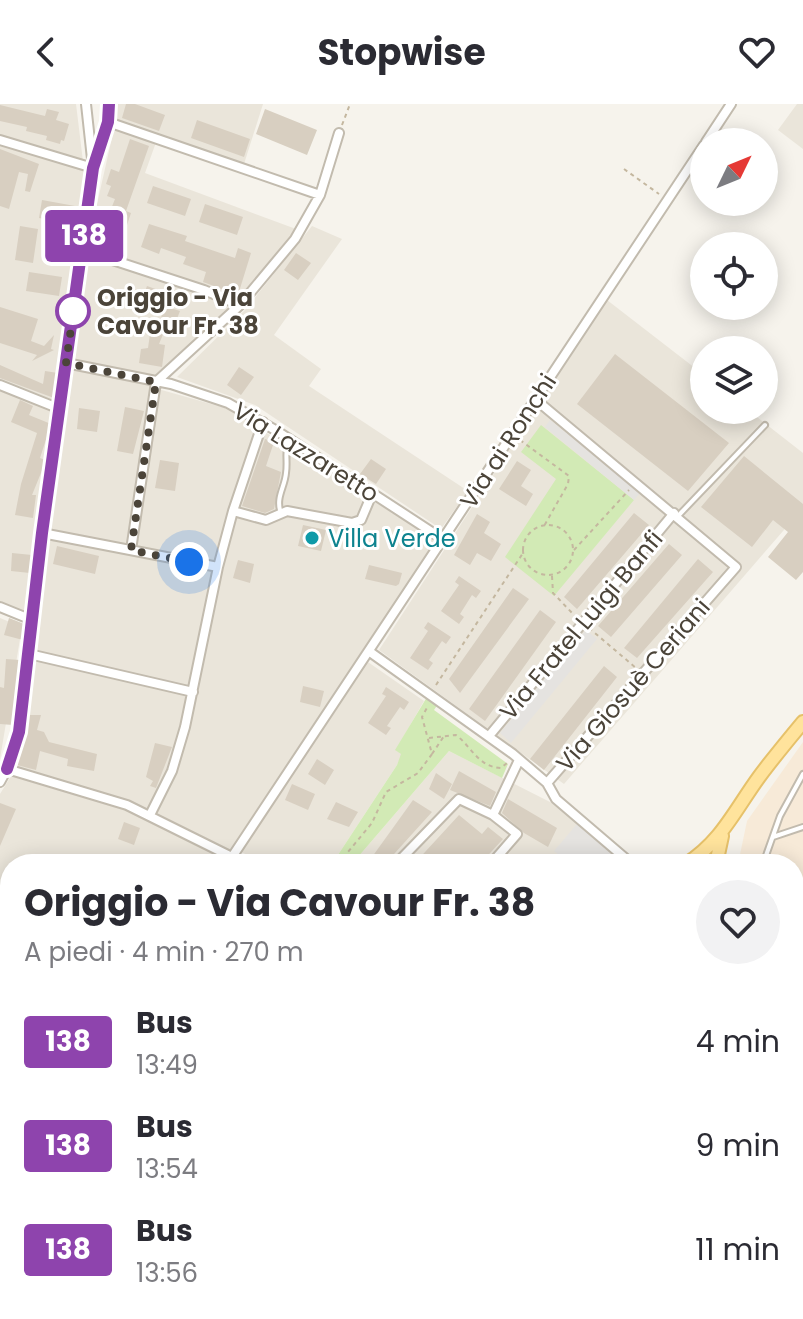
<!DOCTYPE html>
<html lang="it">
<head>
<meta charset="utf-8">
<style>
	body { margin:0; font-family:Poppins,sans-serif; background:#f2f2f3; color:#2b2b33; height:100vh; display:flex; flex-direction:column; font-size:30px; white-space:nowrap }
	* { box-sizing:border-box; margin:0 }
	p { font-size:26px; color:#7c7c81 }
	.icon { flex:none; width:44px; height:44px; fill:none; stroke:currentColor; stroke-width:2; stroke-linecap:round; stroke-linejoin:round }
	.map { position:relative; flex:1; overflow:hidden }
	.drawer { position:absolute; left:0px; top:750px; width:804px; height:466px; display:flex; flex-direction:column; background:#fff; border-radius:32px 32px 0 0; box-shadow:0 4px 20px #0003 }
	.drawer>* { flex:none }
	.badge { padding:0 16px; border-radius:6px; font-size:28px; line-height:52px }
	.needle { width:52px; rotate:47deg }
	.tools { position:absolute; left:690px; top:24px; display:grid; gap:16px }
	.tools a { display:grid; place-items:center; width:88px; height:88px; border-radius:50%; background:#fff; box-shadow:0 4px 20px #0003; font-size:40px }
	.you { position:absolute; width:40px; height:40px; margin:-20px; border:6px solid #fff; border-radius:50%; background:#1a73e8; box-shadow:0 0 0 12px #1a73e833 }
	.map>.badge { position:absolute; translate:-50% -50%; box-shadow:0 0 0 4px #fff }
	.round { display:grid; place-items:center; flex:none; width:84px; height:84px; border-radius:42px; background:#f2f2f3 }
	.overview { display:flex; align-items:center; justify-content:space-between; height:136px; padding:0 24px }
	h1 { font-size:38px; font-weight:700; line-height:60px }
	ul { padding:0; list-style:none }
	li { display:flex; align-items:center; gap:24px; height:104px; padding:0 24px }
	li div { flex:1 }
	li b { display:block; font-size:30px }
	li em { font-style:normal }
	li .badge { min-width:88px; font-weight:700; text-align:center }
	header { display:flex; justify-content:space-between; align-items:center; height:104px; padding:0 24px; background:#fff; font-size:36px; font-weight:700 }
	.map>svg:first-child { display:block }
	.residential { fill:#eae5da }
	.commercial { fill:#f7ead8 }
	.green { fill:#d2eab5 }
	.parking { fill:#e5e3e0 }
	.building { fill:#d8cfc1 }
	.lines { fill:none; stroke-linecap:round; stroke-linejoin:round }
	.service-casing { stroke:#c2bbae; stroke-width:8 }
	.minor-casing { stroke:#c2bbae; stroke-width:12 }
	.tertiary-casing { stroke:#c2bbae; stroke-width:14 }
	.primary-casing { stroke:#e6c16a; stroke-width:16 }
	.path { stroke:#c4b79f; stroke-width:2; stroke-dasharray:4 4; stroke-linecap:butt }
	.service { stroke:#fff; stroke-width:4 }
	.minor { stroke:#fff; stroke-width:8 }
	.tertiary { stroke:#fff; stroke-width:10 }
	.primary { stroke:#ffe39c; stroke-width:12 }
	.line-casing { stroke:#fff; stroke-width:18 }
	.line { stroke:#8e44ad; stroke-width:12 }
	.walk { stroke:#4b4439; stroke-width:8; stroke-dasharray:0 14.4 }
	.stop-dot { fill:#fff; stroke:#8e44ad; stroke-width:4 }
	.culture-dot { fill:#0f9aa8; stroke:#fff; stroke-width:3 }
	.labels { text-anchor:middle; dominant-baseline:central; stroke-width:6; stroke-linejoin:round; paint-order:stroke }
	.stop-label { font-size:24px; font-weight:bold; fill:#4b4439; stroke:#fff; text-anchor:start }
	.street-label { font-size:24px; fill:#4b4439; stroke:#fff }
	.culture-label { font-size:24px; fill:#0d838f; stroke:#fff; text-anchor:start }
</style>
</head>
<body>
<header><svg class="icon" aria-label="back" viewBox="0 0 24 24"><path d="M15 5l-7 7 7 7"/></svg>Stopwise<svg class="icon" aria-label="heart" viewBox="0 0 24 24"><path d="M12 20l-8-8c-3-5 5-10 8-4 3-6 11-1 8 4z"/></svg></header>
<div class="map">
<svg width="803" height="1215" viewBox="0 0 803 1215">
	<rect width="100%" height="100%" fill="#f6f3ec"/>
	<path class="residential" d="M0,0H76L85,74L25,511L0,500Z
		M116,0H263L244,60L159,30L145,69L296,125L239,195L87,144L114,25Z
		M797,0H803V45L778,26Z
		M312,122L342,135L274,231L321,265L309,282L468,387L441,425L255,301L177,273L245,206Z
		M87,153L196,187L233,202L154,272L151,283L229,305L438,438L231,745L228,760H10V1049L0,1043V690L16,664L47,421Z
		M607,196L704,271V306H748L803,349V404L564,680L379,546Z
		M0,514L22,523L0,655Z
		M365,556L424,597L396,646L402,650L397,661L332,760H266L237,746Z
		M449,647L552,699L629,760H352Z"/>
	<path class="commercial" d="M803,638V1206L761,1211V1206H794V760H738L747,717Z"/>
	<path class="green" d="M541,321L634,396L554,492L505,453L556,375L521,348Z
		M427,593L438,600L434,606L508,660L502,674L449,647L352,760H332L397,661L401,650L395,646Z
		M307,1206H732L733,1215H299Z"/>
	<path class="parking" d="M550,316L640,389L634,396L545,323Z
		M586,526L597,535L511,639L500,629Z
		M577,720L629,760H570L554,747Z
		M307,1206H370L362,1215H299Z"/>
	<path class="building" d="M126,0H135L165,11L159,27L122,14Z
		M0,1L45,12L47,5L59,8L56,16L69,20L64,37L61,36L60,40L46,36L47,32L26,27L27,23L0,17Z
		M265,5L317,26L307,51L256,30Z
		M197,16L250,35L244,53L191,34Z
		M130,35L149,42L126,107L131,109L118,148L97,140L115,95L107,92L111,82L106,80L111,65L119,68Z
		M0,45L39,60L30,88L25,87L28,70L19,68L9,105L0,102Z
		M153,82L191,95L185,112L147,99Z
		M42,96L75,102L71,120L39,114Z
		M205,100L243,113L237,131L199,118Z
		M149,120L187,132L185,137L235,154L238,144L251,149L238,191L203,178L206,168L183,160L186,153L161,144L159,150L141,143Z
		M20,122L38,125L33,159L15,156Z
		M296,149L311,159L298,176L284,166Z
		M29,168L62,173L59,192L26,187Z
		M147,182L164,188L157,207L140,201Z
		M165,202L180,207L173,225L166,223L159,240L165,241L162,263L139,259L141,245L148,244L150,230L155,231Z
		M0,203L38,215L31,237L44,242L54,231L51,245L54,246L32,257L37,251L0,239Z
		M615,250L729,339L688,387L577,300Z
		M0,261L43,280L45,267L58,269L54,294L0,274Z
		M239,263L254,273L241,291L227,281Z
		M20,296L33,302L29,311L51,320L40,354L45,356V359L32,391H36L33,414L15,411L21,380L37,329L11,318Z
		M125,303L144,307L133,350L117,347Z
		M79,304L100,307L97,328L77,325Z
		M265,335L274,338L266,362L281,368L274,405L265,409L242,402Z
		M744,352L803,400V468L796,476L768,453L788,428L773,416L752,443L701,403Z
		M371,355L386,365L376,380L360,370Z
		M160,356L179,359L175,387L155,384Z
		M517,357L531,366L521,382L533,390L526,402L499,385Z
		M634,409L649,421L577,505L564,493Z
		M477,410L490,418L484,429L501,440L491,457L477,449L470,461L454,451Z
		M303,421L326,426L321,447L298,442Z
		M669,440L682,451L611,533L598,522Z
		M57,442L99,452L95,470L53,460Z
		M12,449L32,451L30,469L11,467Z
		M698,455L713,468L637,554L624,544Z
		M238,456L254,460L250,479L233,474Z
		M369,461L402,469L399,480L396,482L365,475Z
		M459,472L481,487L476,494L472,491L460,510L464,513L459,520L441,507L459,481L455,478Z
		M513,484L529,495L460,589L449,575Z
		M540,506L556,518L485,617L469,605Z
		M9,514L24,520L23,536L4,531Z
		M428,518L451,533L446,540L442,537L429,556L433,559L428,566L410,554L428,527L424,524Z
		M6,555L20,556L13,621L0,620V583L4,584Z
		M604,562L617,573L544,666L530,655Z
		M303,582L324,587L320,603L300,598Z
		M386,583L409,598L404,606L400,603L387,622L391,624L386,631L368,619L386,592L382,590Z
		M28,611H41L37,626L44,628L49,638L97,650L94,667L67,662L68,655L40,647L36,666L17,661Z
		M155,639L172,643L156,684L150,682L153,677L146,673Z
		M317,655L334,666L325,681L308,670Z
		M459,667L496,688L490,702L450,686Z
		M436,669L452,680L444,695L429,685Z
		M292,680L315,690L308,706L285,696Z
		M508,695L557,724L548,743L524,729L502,709Z
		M413,696L432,708L385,760H367Z
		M336,698L358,708L349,723L327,715Z
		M0,699L16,705L0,742Z
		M459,711L482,730L488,723L503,735L480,760H414Z
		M124,718L140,724L134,741L118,735Z
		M0,958L10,963V1004L0,1019V984L5,977L0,974Z
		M10,1100V1139L7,1143L10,1146V1170L0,1159V1103L4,1106Z"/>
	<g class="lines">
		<defs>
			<path id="service" d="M281,409C275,394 285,383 286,369C288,356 284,347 289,335
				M678,412L765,321
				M773,733L803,723
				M763,760L780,712L803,670
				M794,969L803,959
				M794,993L803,982
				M794,1083L803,1085
				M794,1097L803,1113
				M794,1137L803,1171"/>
			<path id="minor" d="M108,18L320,91
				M0,36L93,64L108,18L109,0
				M706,38L731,0
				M82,146L204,186L240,201
				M66,259L171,280L228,299L277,327L444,436
				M0,281L60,305
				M535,295L736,463L547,679
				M233,407L266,416L287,407L352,419L361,416L372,390
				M42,429L218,463
				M131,446L156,278L240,201L295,135L320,91L339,29
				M0,503L32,516
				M370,548L513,650L547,679L556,695L632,760
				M29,550L193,588
				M489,632L674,409
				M7,665L127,701L246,760
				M0,678L12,656L19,628L42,429L91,88L93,64L86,0
				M150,711L172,667L185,623L218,463L233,407L263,318
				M493,711L519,656
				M232,753L704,41
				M396,760L459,695L493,711L517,730L491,760
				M0,829L10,837
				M0,866L10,847
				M0,949L10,956
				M0,1051L10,1057
				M235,1206L249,1215"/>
			<path id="tertiary" d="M288,1215L295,1206"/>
			<path id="primary" d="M686,760C721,738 735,706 759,673C773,654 788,636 803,618
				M716,760L722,732
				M742,1206L743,1215"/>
		</defs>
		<use href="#service" class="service-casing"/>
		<use href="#minor" class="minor-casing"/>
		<use href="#tertiary" class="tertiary-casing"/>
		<use href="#primary" class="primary-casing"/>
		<path class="path" d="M342,21L350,0
			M624,65L659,90
			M520,336L569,372L568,380L544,422
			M523 446a25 25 0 1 1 50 0a25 25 0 1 1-50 0Z
			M574,446L629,386
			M552,472L553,489L575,512
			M589,524L636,564
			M436,581L523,449
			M429,634L456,631C472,643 478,663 501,664L507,659
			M432,650L444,632
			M338,760L372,719L386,688L418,669L432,650L422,613L428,602
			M121,1206L132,1215"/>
		<use href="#service" class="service"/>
		<use href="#minor" class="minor"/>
		<use href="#tertiary" class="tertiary"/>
		<use href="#primary" class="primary"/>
	</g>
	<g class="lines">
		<defs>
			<path id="line" d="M7,665L19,628L42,429L93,64L108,18L109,0"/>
		</defs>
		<use href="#line" class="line-casing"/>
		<use href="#line" class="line"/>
		<path class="walk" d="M73,207L75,197L66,259L156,278L131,446L189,458"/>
	</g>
	<circle class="stop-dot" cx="73" cy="207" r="16"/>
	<circle class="culture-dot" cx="312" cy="434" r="8"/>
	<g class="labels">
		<g class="stop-label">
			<text x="97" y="193">Origgio - Via<tspan x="97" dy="28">Cavour Fr. 38</tspan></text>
		</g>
		<g class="street-label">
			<text transform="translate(508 337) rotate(-57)">Via ai Ronchi</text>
			<text transform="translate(306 348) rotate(32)">Via Lazzaretto</text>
			<text transform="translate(581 521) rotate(-50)">Via Fratel Luigi Banfi</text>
			<text transform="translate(633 581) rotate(-49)">Via Giosuè Ceriani</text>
		</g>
		<g class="culture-label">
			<text x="328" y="434">Villa Verde</text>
		</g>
	</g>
</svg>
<div class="tools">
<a><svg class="needle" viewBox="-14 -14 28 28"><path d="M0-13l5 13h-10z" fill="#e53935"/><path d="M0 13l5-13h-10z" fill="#7c7c81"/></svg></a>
<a><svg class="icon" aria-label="locate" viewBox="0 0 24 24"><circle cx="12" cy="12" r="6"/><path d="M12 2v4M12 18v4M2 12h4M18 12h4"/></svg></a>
<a><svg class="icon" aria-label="layers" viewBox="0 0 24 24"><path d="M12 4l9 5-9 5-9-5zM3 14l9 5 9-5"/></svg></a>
</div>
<div class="you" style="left:189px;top:458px"></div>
<b class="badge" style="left:84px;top:132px;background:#8e44ad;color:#fff">138</b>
<section class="drawer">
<div class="overview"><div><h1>Origgio - Via Cavour Fr. 38</h1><p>A piedi · 4 min · 270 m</p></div><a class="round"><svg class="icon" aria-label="heart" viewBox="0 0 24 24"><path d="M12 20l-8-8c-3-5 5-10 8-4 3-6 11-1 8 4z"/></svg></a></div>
<ul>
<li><span class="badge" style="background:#8e44ad;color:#fff">138</span><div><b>Bus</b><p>13:49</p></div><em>4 min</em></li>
<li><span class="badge" style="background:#8e44ad;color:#fff">138</span><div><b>Bus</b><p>13:54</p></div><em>9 min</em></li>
<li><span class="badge" style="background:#8e44ad;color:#fff">138</span><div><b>Bus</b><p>13:56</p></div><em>11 min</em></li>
</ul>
</section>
</div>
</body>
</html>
